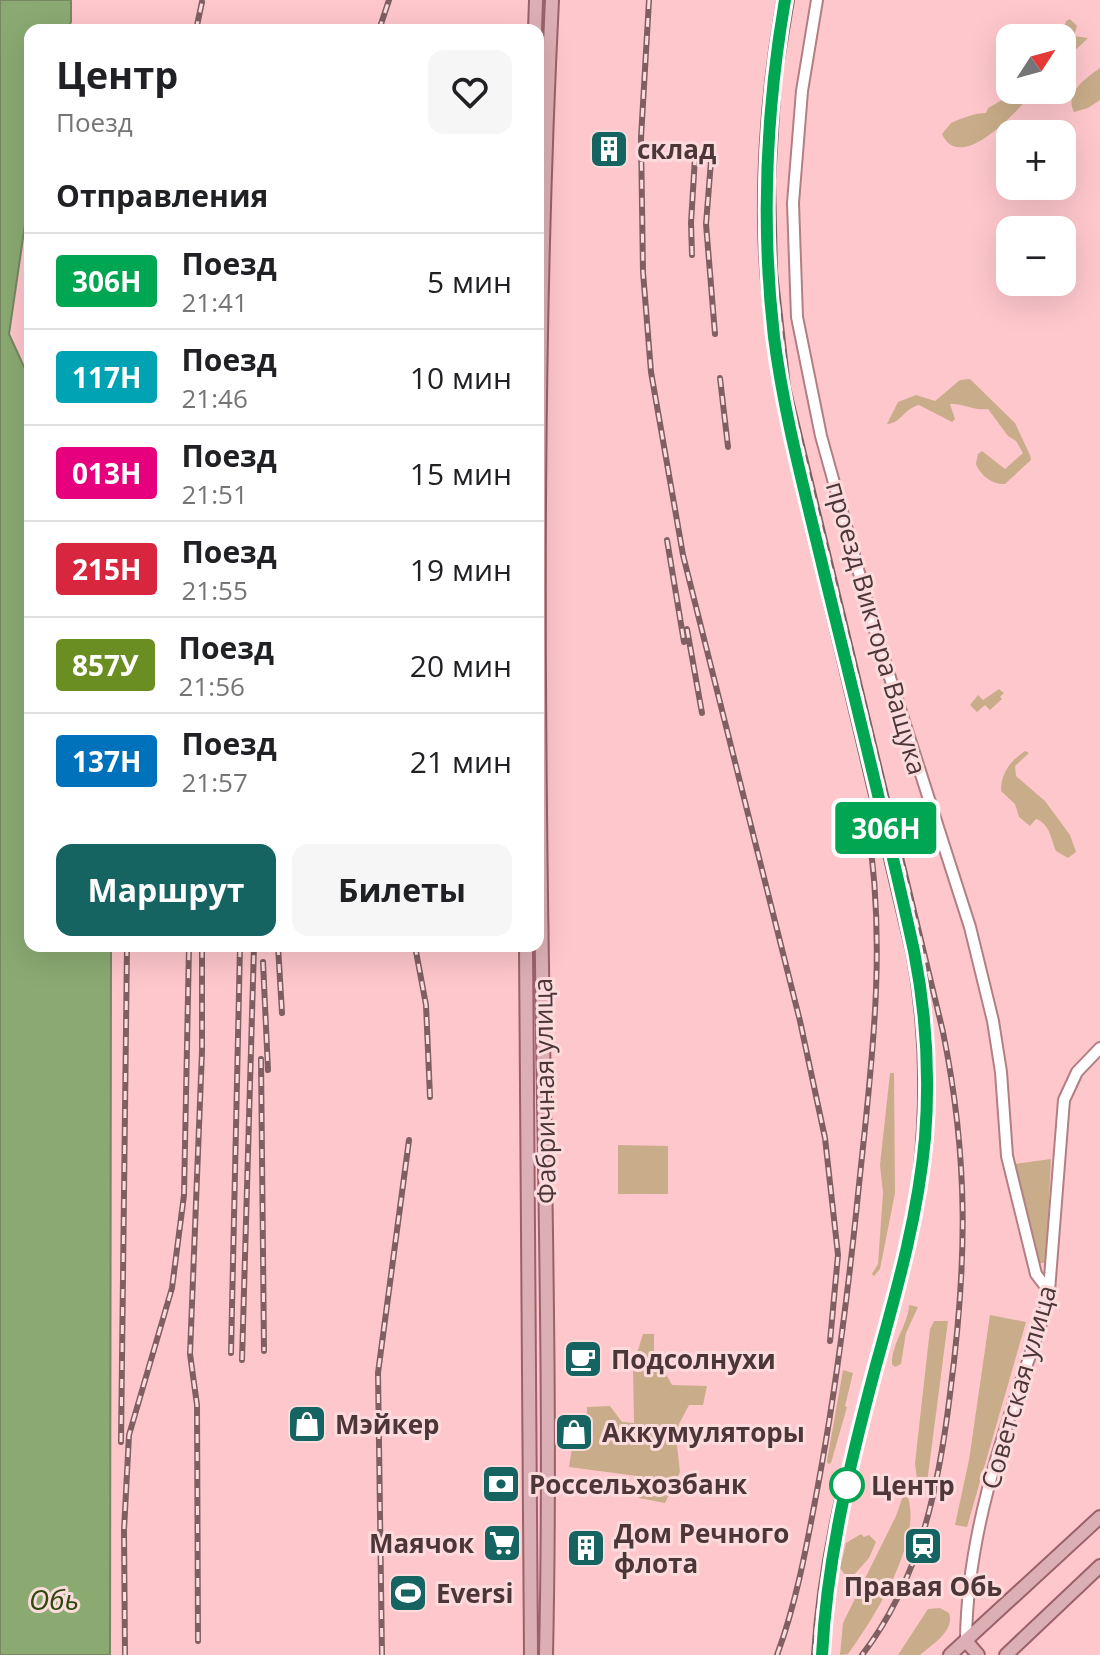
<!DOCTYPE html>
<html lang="ru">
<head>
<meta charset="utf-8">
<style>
	body { margin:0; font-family:"Open Sans",sans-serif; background:#f6f6f6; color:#202124; height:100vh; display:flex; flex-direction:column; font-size:30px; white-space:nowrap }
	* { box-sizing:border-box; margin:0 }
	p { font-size:26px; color:#757577 }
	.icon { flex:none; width:44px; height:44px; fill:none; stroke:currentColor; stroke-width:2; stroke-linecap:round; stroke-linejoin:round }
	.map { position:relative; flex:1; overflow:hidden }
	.drawer { position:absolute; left:24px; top:24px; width:520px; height:928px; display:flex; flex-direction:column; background:#fff; border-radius:16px; box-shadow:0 8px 32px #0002 }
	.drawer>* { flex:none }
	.badge { padding:0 16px; border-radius:6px; font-size:28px; line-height:52px }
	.needle { width:52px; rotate:54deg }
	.controls { position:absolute; left:996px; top:24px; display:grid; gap:16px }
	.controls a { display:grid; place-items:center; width:80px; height:80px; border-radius:16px; background:#fff; box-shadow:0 8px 32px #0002; font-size:40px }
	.map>.badge { position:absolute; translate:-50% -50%; box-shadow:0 0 0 4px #fff }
	h2 { padding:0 32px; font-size:30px; line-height:72px }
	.round { display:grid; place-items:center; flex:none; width:84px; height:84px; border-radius:16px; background:#f6f6f6 }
	.summary { display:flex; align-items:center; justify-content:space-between; height:136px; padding:0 32px }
	h1 { font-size:38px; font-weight:700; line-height:60px }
	.cta { display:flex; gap:16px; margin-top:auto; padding:16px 32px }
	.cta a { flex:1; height:92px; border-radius:16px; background:#156462; color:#fff; font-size:32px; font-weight:700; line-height:92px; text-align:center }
	.cta a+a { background:#f6f6f6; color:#202124 }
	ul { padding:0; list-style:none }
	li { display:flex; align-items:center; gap:24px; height:96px; padding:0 32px; border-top:2px solid #e0e0e0 }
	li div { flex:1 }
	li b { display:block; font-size:30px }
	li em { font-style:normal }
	li .badge { min-width:88px; font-weight:700; text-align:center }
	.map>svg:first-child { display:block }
	.green { fill:#c9ad8a }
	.water { fill:#8aaa72; stroke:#778761; stroke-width:2 }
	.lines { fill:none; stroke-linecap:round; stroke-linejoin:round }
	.tertiary-casing { stroke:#b27f84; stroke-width:14 }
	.primary-casing { stroke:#9a6268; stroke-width:16 }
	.tertiary { stroke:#fff; stroke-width:10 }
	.primary { stroke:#dcafb4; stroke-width:12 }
	.rail-casing { stroke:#7f5f62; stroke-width:6 }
	.rail { stroke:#fcdbdd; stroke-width:3; stroke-dasharray:9; stroke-linecap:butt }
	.line-casing { stroke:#fff; stroke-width:18 }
	.line { stroke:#00a651; stroke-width:12 }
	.stop-dot { fill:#fff; stroke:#00a651; stroke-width:4 }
	.labels { text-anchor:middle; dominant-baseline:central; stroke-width:6; stroke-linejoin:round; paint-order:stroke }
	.poi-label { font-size:26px; font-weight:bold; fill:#4c3638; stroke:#fcdbdd; text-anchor:start }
	.street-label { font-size:26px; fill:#4c3638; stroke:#fcdbdd }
	.stop-label { font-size:26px; font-weight:bold; fill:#4c3638; stroke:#fcdbdd; text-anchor:start }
	.water-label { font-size:28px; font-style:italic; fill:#2c490c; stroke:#fcdbdd }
</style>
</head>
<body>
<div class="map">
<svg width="1100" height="1655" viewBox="0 0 1100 1655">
	<rect width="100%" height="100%" fill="#fec7cc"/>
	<path class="green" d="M1070,19L1077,26L1074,36L1088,38L1062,63V38H1055L1064,31L1066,21Z
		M1100,68V100L1088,108L1074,112C1064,93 1086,78 1100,68Z
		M1010,80V90H1035C1021,107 961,176 942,134L951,123C962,118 975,113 986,113L988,108L1004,99V86Z
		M970,379L1015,423L1030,455L1031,460L1005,484C993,485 980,475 976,464L978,454L982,451L1005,469L1023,453L1016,441L1008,436L988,409C973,411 964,403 950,404L955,419L952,422L919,405C903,409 902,423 887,424L898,402L916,395L935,401L960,380Z
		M999,689L1004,693L1000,697L1002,699L990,710L985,705L977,712L970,705L978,695L983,700Z
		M1025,751L1029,753L1015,766L1016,776L1045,801L1070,835L1076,852L1068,858L1056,851C1051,839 1050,824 1036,819L1030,826L1019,817L1015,804L1001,791C1001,773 1010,761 1025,751Z
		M890,1073H894L895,1193L880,1269L874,1276L872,1274L878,1264L883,1193L880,1165Z
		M618,1145L668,1146V1194H618Z
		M1051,1159L1046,1263H1039L1014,1164Z
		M909,1305L918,1307L906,1333L901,1364L895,1367L892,1364C892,1342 908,1325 909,1305Z
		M990,1315L1026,1322L967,1527L955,1525L969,1460Z
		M934,1321H948L927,1483L917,1480L915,1463L930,1329Z
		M643,1334H654V1352L672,1385L707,1386L703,1405H689L679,1424L677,1445L680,1472L665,1503L639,1498L637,1476L569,1467L572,1447L586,1443L587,1407L610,1406L622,1422L634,1423L633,1366Z
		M843,1370L853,1373L845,1406L847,1407L831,1463L828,1464L827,1461Z
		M903,1496L908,1497C922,1542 874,1618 848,1654L840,1655L843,1623L896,1516Z
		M861,1534L864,1537L869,1535L876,1542L869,1558L852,1577L846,1576L840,1568L846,1543Z
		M940,1608L949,1613C955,1631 933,1644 920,1655H898L928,1609Z"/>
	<path class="water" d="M0,0H71V22L67,30H30V190L9,334L25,369L30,484V946H111L110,1655H0Z"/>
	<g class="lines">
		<defs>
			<path id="tertiary" d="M817,0L802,91L793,203L797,317L821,436L876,634L970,927L993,1021L1001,1072L1007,1156L1036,1274L1049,1291
				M966,1641C967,1526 1008,1420 1045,1312L1049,1291L1064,1100L1077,1072L1100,1048"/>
			<path id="primary" d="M535,30L536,0
				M526,946L531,1655
				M966,1641L978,1655
				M546,1655C551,1425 545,1195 542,965C537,643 536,321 552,0
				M950,1655L1100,1517
				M1006,1655L1100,1566"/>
		</defs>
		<use href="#tertiary" class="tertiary-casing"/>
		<use href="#primary" class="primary-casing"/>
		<use href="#tertiary" class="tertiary"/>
		<use href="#primary" class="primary"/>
		<defs>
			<path id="rail" d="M649,0L641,138L643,272L651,372L683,555L800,1021L825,1138L838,1255L830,1341
				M779,0C766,73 759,148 760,223C762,349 793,471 823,592C852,712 880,832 908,952C927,1051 923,1148 904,1247C897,1286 882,1325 872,1364C845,1460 820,1555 814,1655
				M792,0L779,79L773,181L775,272L788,387L943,1032C969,1160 967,1265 950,1394C939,1486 920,1580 862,1655
				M196,30L202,2
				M379,30L389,0
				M711,161L706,224L715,334
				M692,255L691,223L695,157
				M720,378L728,447
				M667,540L684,642
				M687,629L702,713
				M278,946L282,1013
				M415,946L426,1005L430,1097
				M263,962L268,1070
				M261,1059L264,1351
				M231,1353L240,946
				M242,1360L254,946
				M121,1442L127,946
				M198,1641L197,1405L190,1354L202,1051V946
				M125,1655L124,1530L129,1435L172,1288L184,1195L189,946
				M382,1655L378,1373L409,1140
				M777,1655C796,1604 806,1549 816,1496C834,1402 846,1309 856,1214C869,1083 889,954 867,822"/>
		</defs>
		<use href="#rail" class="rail-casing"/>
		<use href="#rail" class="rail"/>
	</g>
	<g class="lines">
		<defs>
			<path id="line" d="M785,0C766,111 761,225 774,337C784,415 805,492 823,568C854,695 886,823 914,951C926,1012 930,1075 925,1138C918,1217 896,1293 875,1369C850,1463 827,1558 822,1655"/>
		</defs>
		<use href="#line" class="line-casing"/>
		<use href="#line" class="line"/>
	</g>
	<defs>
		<symbol id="building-square" viewBox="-11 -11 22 22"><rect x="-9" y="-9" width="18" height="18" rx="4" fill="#156462" stroke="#fcdbdd"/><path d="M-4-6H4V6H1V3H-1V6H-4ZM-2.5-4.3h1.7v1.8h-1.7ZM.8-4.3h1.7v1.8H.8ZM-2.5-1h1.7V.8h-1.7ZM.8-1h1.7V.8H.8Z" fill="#fff"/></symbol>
		<symbol id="cafe-square" viewBox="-11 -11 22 22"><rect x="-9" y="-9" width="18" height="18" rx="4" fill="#156462" stroke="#fcdbdd"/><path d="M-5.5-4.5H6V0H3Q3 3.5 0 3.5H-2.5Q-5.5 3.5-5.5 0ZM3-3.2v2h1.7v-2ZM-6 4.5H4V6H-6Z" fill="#fff"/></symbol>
		<symbol id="shop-square" viewBox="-11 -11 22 22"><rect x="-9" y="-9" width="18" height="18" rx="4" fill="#156462" stroke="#fcdbdd"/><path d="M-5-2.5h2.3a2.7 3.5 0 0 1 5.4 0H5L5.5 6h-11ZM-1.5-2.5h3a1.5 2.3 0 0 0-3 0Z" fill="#fff"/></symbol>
		<symbol id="bank-square" viewBox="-11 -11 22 22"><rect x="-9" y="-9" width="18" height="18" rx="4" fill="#156462" stroke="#fcdbdd"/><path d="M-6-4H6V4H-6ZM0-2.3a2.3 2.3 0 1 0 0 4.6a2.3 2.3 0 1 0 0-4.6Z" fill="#fff"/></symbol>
		<symbol id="supermarket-square" viewBox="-11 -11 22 22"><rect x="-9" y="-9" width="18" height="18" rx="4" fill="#156462" stroke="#fcdbdd"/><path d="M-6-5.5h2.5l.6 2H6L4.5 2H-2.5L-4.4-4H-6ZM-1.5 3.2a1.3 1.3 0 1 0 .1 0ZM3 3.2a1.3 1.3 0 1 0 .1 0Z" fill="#fff"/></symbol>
		<symbol id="station-square" viewBox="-11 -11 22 22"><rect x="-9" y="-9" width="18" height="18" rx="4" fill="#156462" stroke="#fcdbdd"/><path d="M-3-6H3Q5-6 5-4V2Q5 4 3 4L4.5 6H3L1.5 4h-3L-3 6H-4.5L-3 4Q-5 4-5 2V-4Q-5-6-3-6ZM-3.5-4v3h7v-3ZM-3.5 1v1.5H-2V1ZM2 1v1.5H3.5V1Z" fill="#fff"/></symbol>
		<symbol id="stadium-square" viewBox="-11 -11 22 22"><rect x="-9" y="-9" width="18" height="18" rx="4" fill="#156462" stroke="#fcdbdd"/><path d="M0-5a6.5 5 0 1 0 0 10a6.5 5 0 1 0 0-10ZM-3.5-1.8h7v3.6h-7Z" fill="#fff"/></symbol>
	</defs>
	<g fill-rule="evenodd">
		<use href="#building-square" x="587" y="127" width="44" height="44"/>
		<use href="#cafe-square" x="561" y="1337" width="44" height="44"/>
		<use href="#shop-square" x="285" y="1402" width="44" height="44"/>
		<use href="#shop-square" x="552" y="1410" width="44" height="44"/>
		<use href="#bank-square" x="479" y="1462" width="44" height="44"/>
		<use href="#supermarket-square" x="480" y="1521" width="44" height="44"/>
		<use href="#station-square" x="901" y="1524" width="44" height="44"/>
		<use href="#building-square" x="564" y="1526" width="44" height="44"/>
		<use href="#stadium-square" x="386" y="1571" width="44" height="44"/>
	</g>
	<circle class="stop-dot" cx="847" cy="1485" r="16"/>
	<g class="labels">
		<g class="poi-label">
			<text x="637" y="149">склад</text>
			<text x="611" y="1359">Подсолнухи</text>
			<text x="335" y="1424">Мэйкер</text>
			<text x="602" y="1432">Аккумуляторы</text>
			<text x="529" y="1484">Россельхозбанк</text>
			<text x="614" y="1533">Дом Речного<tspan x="614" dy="30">флота</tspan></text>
			<text x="474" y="1543" text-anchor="end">Маячок</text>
			<text x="923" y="1586" text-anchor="middle">Правая Обь</text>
			<text x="436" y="1593">Eversi</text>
		</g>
		<g class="street-label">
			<text transform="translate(877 628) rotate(74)">проезд Виктора Ващука</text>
			<text transform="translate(544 1091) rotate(-91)">Фабричная улица</text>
			<text transform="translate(1018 1387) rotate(-74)">Советская улица</text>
		</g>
		<g class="stop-label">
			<text x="871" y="1485">Центр</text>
		</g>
		<g class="water-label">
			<text x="54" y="1599">Обь</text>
		</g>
	</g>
</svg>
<div class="controls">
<a><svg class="needle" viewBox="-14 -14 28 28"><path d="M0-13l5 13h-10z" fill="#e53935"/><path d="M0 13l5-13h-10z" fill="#757577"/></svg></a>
<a>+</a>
<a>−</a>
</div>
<b class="badge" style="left:886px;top:828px;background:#00a651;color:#fff">306Н</b>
<section class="drawer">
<div class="summary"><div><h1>Центр</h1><p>Поезд</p></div><a class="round"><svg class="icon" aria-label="heart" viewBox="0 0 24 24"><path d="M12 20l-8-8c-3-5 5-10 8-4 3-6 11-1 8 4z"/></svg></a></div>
<h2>Отправления</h2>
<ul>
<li><span class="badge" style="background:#00a651;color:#fff">306Н</span><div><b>Поезд</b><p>21:41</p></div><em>5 мин</em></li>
<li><span class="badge" style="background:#00a3b4;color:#fff">117Н</span><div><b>Поезд</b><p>21:46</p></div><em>10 мин</em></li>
<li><span class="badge" style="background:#e6007e;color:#fff">013Н</span><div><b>Поезд</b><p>21:51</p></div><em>15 мин</em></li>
<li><span class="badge" style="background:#d7263d;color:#fff">215Н</span><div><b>Поезд</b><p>21:55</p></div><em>19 мин</em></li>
<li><span class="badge" style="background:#6b8e23;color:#fff">857У</span><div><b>Поезд</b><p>21:56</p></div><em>20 мин</em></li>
<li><span class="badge" style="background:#0072bc;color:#fff">137Н</span><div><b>Поезд</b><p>21:57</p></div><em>21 мин</em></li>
</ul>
<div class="cta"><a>Маршрут</a><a>Билеты</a></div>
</section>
</div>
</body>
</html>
